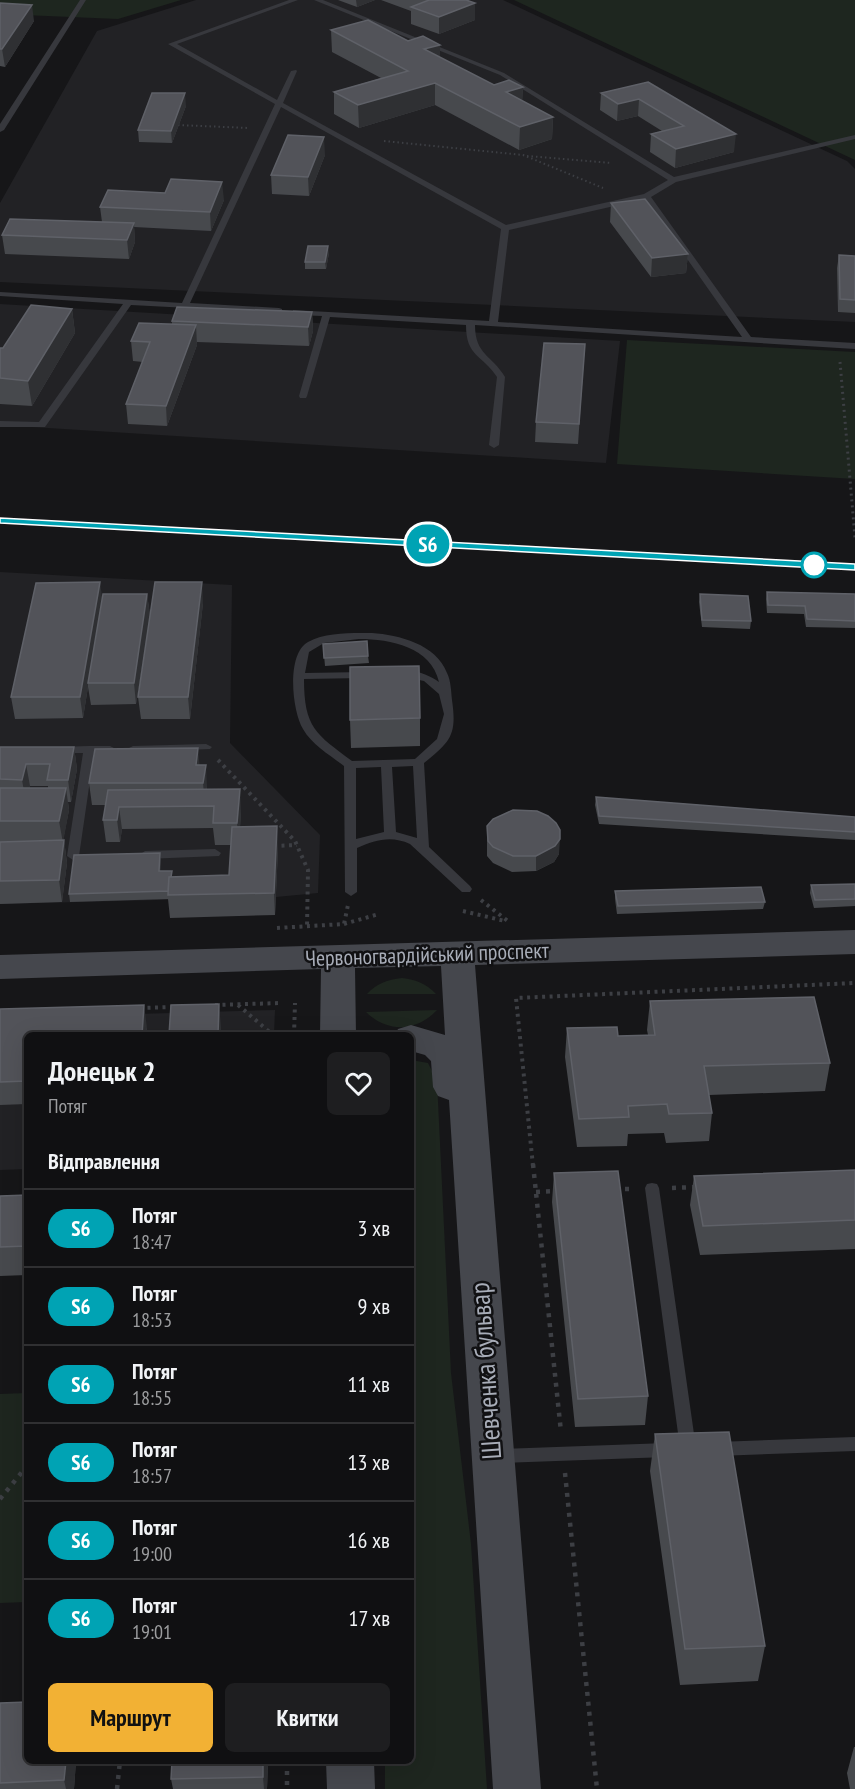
<!DOCTYPE html>
<html lang="uk">
<head>
<meta charset="utf-8">
<style>
	body { margin:0; font-family:"PT Sans Narrow",sans-serif; background:#1e1e20; color:#f1f3f6; height:100vh; display:flex; flex-direction:column; font-size:22px; white-space:nowrap }
	* { box-sizing:border-box; margin:0 }
	p { font-size:20px; color:#9c9d9f }
	.icon { flex:none; width:33px; height:33px; fill:none; stroke:currentColor; stroke-width:2; stroke-linecap:round; stroke-linejoin:round }
	.map { position:relative; flex:1; overflow:hidden }
	.drawer { position:absolute; left:24px; top:1032px; width:390px; height:732px; display:flex; flex-direction:column; background:#101012; border-radius:9px; box-shadow:0 6px 24px #0002,0 0 0 2px #303032 }
	.drawer>* { flex:none }
	.badge { padding:0 12px; border-radius:20px; font-size:21px; line-height:39px }
	.map>.badge { position:absolute; translate:-50% -50%; box-shadow:0 0 0 3px #fff }
	h2 { padding:0 24px; font-size:22px; line-height:54px }
	.round { display:grid; place-items:center; flex:none; width:63px; height:63px; border-radius:9px; background:#1e1e20 }
	.head { display:flex; align-items:center; justify-content:space-between; height:102px; padding:0 24px }
	h1 { font-size:28px; font-weight:800; line-height:45px }
	.button { display:flex; gap:12px; margin-top:auto; padding:12px 24px }
	.button a { flex:1; height:69px; border-radius:9px; background:#f2b134; color:#111; font-size:24px; font-weight:800; line-height:69px; text-align:center }
	.button a+a { background:#1e1e20; color:#f1f3f6 }
	ul { padding:0; list-style:none }
	li { display:flex; align-items:center; gap:18px; height:78px; padding:0 24px; border-top:2px solid #303032 }
	li div { flex:1 }
	li b { display:block; font-size:22px }
	li em { font-style:normal }
	li .badge { min-width:66px; font-weight:700; text-align:center }
	.map>svg:first-child { display:block }
	.built { fill:#222225 }
	.green { fill:#1e261f }
	.lines { fill:none; stroke-linecap:round; stroke-linejoin:round }
	.path-far3 { stroke:#3d3f44; stroke-width:2; stroke-dasharray:1.5 3; stroke-linecap:butt }
	.path-far2 { stroke:#3d3f44; stroke-width:3; stroke-dasharray:2 4; stroke-linecap:butt }
	.path-far1 { stroke:#3d3f44; stroke-width:4; stroke-dasharray:3 4.5; stroke-linecap:butt }
	.path { stroke:#3d3f44; stroke-width:4.5; stroke-dasharray:4 6; stroke-linecap:butt }
	.service { fill:#37383d; fill-rule:evenodd }
	.secondary { fill:#45474d; fill-rule:evenodd }
	.rail { stroke:#4a4c52; stroke-width:4; stroke-dasharray:6 4.5; stroke-linecap:butt }
	.wall { fill:#47494d; fill-rule:evenodd }
	.shaded-wall { fill:#2f3033 }
	.building { fill:#525359; stroke:#5f6168; stroke-width:1.5 }
	.line { fill:#00a3b4; stroke:#fff; stroke-width:1.5 }
	.stop-dot { fill:#fff; stroke:#00a3b4; stroke-width:3 }
	.labels { text-anchor:middle; dominant-baseline:central; stroke-width:5; stroke-linejoin:round; paint-order:stroke }
	.street-label { font-size:22px; fill:#a8adb8; stroke:#111113 }
	.near-street-label { font-size:27px; fill:#a8adb8; stroke:#111113 }
</style>
</head>
<body>
<div class="map">
<svg width="855" height="1789" viewBox="0 0 855 1789">
	<rect width="100%" height="100%" fill="#161618"/>
	<path class="built" d="M196,0H503L847,161L855,169V322L0,282V203L97,31Z
		M0,304L620,341L606,463L0,425Z
		M0,572L232,585L230,743L320,835L318,893L276,897L0,904Z
		M275,1010L274,1035H27V1169L0,1170V1018Z"/>
	<path class="green" d="M0,0H181L118,19L0,14Z
		M514,0H855V160Z
		M627,340L855,352V479L617,464Z
		M402,978C416,980 426,983 436,994H367C377,983 387,980 402,978Z
		M437,1010C417,1032 387,1033 366,1012Z
		M411,1060L428,1063L437,1081L451,1373L471,1544L487,1789H385V1761H411Z
		M27,1393V1602L0,1603V1394Z"/>
	<g class="lines">
		<path class="path-far3" d="M178,125L249,128
			M384,141L523,155L603,188
			M527,156L612,163"/>
		<path class="path-far2" d="M840,362L855,538"/>
		<path class="path-far1" d="M218,760L295,841L308,870L307,927
			M274,846L297,845
			M481,900L509,922
			M463,911L505,921
			M344,924L379,914
			M277,928L344,924L348,905
			M215,1005L281,1003
			M238,1005L273,1035
			M140,1008L175,1007
			M294,1035L295,1003
			M533,1166L516,998L855,983"/>
		<path class="path" d="M533,1164L561,1432
			M672,1188L698,1187
			M615,1189H632
			M536,1192L557,1191
			M565,1473L597,1789
			M0,1499L27,1466
			M287,1761V1789
			M117,1789L120,1761"/>
		<path class="service" d="M80,0H86L4,130L0,132V124Z
			M289,0H298L177,44L277,100L291,71L296,70L297,71L283,103L506,225L644,194L668,180L500,75L314,0H323L504,73L674,177L855,135V139L676,182L651,197L751,337L855,343V349L475,325C475,355 492,355 505,377L499,445L494,448L489,445L497,377C482,354 466,357 466,325L330,317L307,396L306,398H300L299,396L322,316L296,315L293,314V310L489,321L501,229L281,107L190,303L279,308L282,309V313L131,305L45,427H0V421L39,422L123,304L0,296V292L182,303L275,104L168,44ZM645,199L742,337L498,322L509,230Z
			M372,633C399,635 436,644 447,673C451,681 451,691 452,700C457,735 451,741 424,763L429,847L470,886L472,889L470,892H462L410,844C391,835 375,840 357,848V892L351,896L345,892L344,766C330,755 312,745 303,729C292,711 286,654 308,642C326,632 351,633 372,633ZM359,639C391,639 431,647 439,682C429,675 409,666 398,674L399,676L424,681L439,694L444,714L437,739L415,759L352,761C316,734 304,728 304,679L364,678L369,675L364,672L305,673L309,652L324,643ZM413,766L417,838L396,832L392,767ZM381,767L384,832L356,839V768Z
			M206,744L212,747L210,749L133,752L127,749L133,746Z
			M89,746H110L116,749L110,752L94,753L79,856L73,860L67,856L83,753H58L52,750L58,747Z
			M215,849L221,853L219,856L145,859L139,855L145,851Z
			M652,1183L657,1184L659,1188L696,1448L693,1453L688,1455L683,1453L680,1448L645,1188L647,1184Z
			M855,1437V1451L717,1456L712,1454L709,1449L712,1444L717,1442Z
			M667,1443L672,1445L675,1450L672,1455L667,1457L498,1463L493,1461L490,1456L493,1451L498,1449Z"/>
		<path class="secondary" d="M855,930V954L475,965L541,1789H493L449,1100L438,1096L433,1087L431,1061L425,1055L411,1051V1035H395L398,1029L411,1025L445,1035L441,966L355,968L356,1035H320L321,969L0,979V955Z
			M326,1761H374L375,1789H327Z"/>
		<path class="rail" d="M0,521L855,567"/>
	</g>
	<path class="wall" d="M338,0H375L357,7Z
		M381,0H466L475,20L439,34L411,24V11Z
		M0,3L34,21L5,67L0,66Z
		M331,30L440,45V57L494,85L523,87L522,101L553,117L552,139L519,150L435,105L359,128L334,114V92L381,78L332,52Z
		M648,82L734,152L675,168L650,152L651,134L662,131L638,116L617,121L600,110L601,93Z
		M186,106L172,143L139,142L138,130Z
		M325,155L309,196L272,194L271,175Z
		M224,200L211,231L134,227L135,242L129,259L5,254L2,235L102,222L100,207Z
		M611,203L688,254L686,273L651,277L610,222Z
		M329,253L326,269H305V262Z
		M839,255L855,256V313L838,312L837,268Z
		M72,309L75,333L32,406L0,404V348H3Z
		M312,312L313,331L309,346L197,342V345L167,426L128,424L126,404L143,362L133,361L131,341L172,324V321Z
		M585,344L578,444L535,442L536,422Z
		M767,592L855,594V628L806,627L804,614L767,613L766,599Z
		M147,594L150,615L136,704L91,705L88,687L83,718L15,719L11,697L102,599Z
		M700,594L751,621L750,629L702,627L699,602Z
		M203,603L190,719H141L138,697Z
		M323,644L368,656L369,663L325,666Z
		M420,718V746L351,748L350,720Z
		M0,747H74L77,769L71,802H68L69,810L63,840H64L67,863L62,902L0,904ZM30,786H48V788H29Z
		M200,765L207,787V789L241,811L240,827L278,849L275,915L170,918L168,899L70,902L69,894L161,861L160,871L172,877L229,875L231,845H215L213,828L122,829L120,842H106L103,820L106,805H92L89,783Z
		M596,797L855,817V840L599,824L595,805Z
		M487,826L559,854L554,862L536,871L512,872L493,863L487,856Z
		M855,884V906L814,908L810,893L811,885Z
		M615,891L765,902L763,909L617,914L615,899Z
		M650,1001L830,1063L825,1091L709,1095L712,1113L709,1141L666,1143L664,1133L628,1134L627,1146L577,1147L565,1057L567,1028L618,1036L648,1035L647,1030Z
		M0,1009L147,1028L146,1035H27V1104L0,1105Z
		M855,1170V1249L700,1255L690,1205L694,1176Z
		M554,1173L648,1396L645,1425L575,1427L552,1202Z
		M27,1195V1275L0,1276V1196Z
		M655,1434L765,1646L758,1681L680,1685L650,1471Z
		M0,1703L76,1761L74,1789H0Z
		M854,1747H855V1789H850L847,1773Z
		M268,1761L267,1789H173L171,1779Z"/>
	<path class="shaded-wall" d="M356,0H375L357,7Z
		M475,3V20L439,34V17Z
		M32,5L34,21L5,67L2,49Z
		M440,45V67L424,49Z
		M435,83V105L359,128L358,105Z
		M523,87L522,109L506,92Z
		M185,93L186,106L172,143L171,131Z
		M639,99L638,116L617,121L618,104Z
		M553,117L552,139L519,150L520,127Z
		M736,134L734,152L675,168L676,149Z
		M324,137L325,155L309,196L308,177Z
		M222,182L224,200L211,231L210,212Z
		M134,223L135,242L129,259L127,240Z
		M328,246L329,253L326,269L325,262Z
		M688,254L686,273L651,277L652,258Z
		M72,309L75,333L32,406L28,381Z
		M312,312L313,331L309,346L308,327Z
		M196,325L197,345L167,426L166,406Z
		M100,582L103,604L88,683V687L83,718L80,697Z
		M202,582L203,603L190,719L188,697Z
		M147,594L150,615L136,704L134,683Z
		M74,747L77,769L71,802L68,780Z
		M198,748L200,770L196,765Z
		M26,764L30,786L26,802L22,780Z
		M206,765L207,787L205,805L203,783Z
		M66,788L69,810L63,843L59,821Z
		M240,789L241,811L239,845L237,823Z
		M119,807L122,829L120,842L117,820Z
		M277,826L278,849L275,915L274,893Z
		M560,839L559,854L554,862L536,871V856Z
		M64,840L67,863L62,902L59,880Z
		M160,853L161,861L160,879L159,871Z
		M219,1004L221,1027V1035H218Z
		M144,1005L147,1028L146,1035H142Z
		M66,1761H76L74,1789H66L64,1780Z
		M263,1761H268L267,1789H264L263,1777Z"/>
	<path class="building" d="M428,0H466L475,3L439,17L411,7L429,0Z
		M0,3L32,5L2,49H0Z
		M368,20L408,41L423,36L440,45L424,49L494,85L509,80L523,87L506,92L553,117L520,127L435,83L358,105L334,92L408,71L331,30Z
		M648,82L736,134L676,149L651,134L684,126L639,99L618,104L601,93Z
		M152,93H185L171,131L138,130Z
		M288,135L324,137L308,177L271,175Z
		M171,179L222,182L210,212L100,207L108,190L165,193Z
		M645,199L688,254L652,258L611,203Z
		M10,219L134,223L127,240L2,235Z
		M308,246H328L325,262H305Z
		M839,255L855,256V300L840,299Z
		M31,305L72,309L28,381L0,378V348H3Z
		M177,307L312,312L308,327L172,321Z
		M139,323L196,325L166,406L126,404L150,342L131,341Z
		M544,343L585,344L579,424L536,422Z
		M100,582L80,697H11L36,583Z
		M155,582H202L188,697H138Z
		M767,592L855,594V621L807,619L805,606L768,605Z
		M103,594H147L134,683H88Z
		M700,594L748,596L751,621L702,620Z
		M367,641L368,656L324,658L323,644Z
		M419,666L420,718L350,720V667Z
		M0,747H74L68,780H47L50,764H26L22,780L0,779Z
		M198,748L196,765H206L203,783H89L95,749Z
		M0,788H66L59,821H0Z
		M240,789L237,823H213L214,806L119,807L117,820H103L108,790Z
		M596,797L855,817V832L599,816Z
		M513,810L537,811L548,816L556,823L560,830V839L555,846L536,856H513L493,847L488,841L487,826L493,819Z
		M277,826L274,893L168,895L169,877L229,875L232,827Z
		M64,840L59,880L0,881V842Z
		M160,853L159,871H172L171,877H169L168,891L69,894L74,855Z
		M855,884V899L815,900L811,885Z
		M761,887L765,902L618,906L615,891Z
		M814,997L830,1063L704,1066L712,1113L669,1114L667,1104L628,1106L629,1117L579,1119L567,1028L617,1027L618,1036L655,1035L650,1001Z
		M219,1004L218,1035H169L171,1005Z
		M144,1005L142,1035H27V1081L0,1082V1009Z
		M226,1034H267V1035Z
		M855,1170V1220L703,1226L694,1176Z
		M618,1171L648,1396L578,1399L554,1173Z
		M27,1195V1246L0,1247V1196Z
		M729,1432L765,1646L685,1649L655,1434Z
		M27,1702V1761H66L64,1780L0,1783V1703Z
		M172,1761H263V1777L171,1779Z"/>
	<path class="line" d="M0,518L855,564V570L0,523Z"/>
	<circle class="stop-dot" cx="814" cy="565" r="12"/>
	<g class="labels">
		<g class="street-label">
			<text transform="translate(427 954) rotate(-2)">Червоногвардійський проспект</text>
		</g>
		<g class="near-street-label">
			<text transform="translate(485 1371) rotate(-94)">Шевченка бульвар</text>
		</g>
	</g>
</svg>
<b class="badge" style="left:428px;top:544px;background:#00a3b4;color:#fff">S6</b>
<section class="drawer">
<div class="head"><div><h1>Донецьк 2</h1><p>Потяг</p></div><a class="round"><svg class="icon" aria-label="heart" viewBox="0 0 24 24"><path d="M12 20l-8-8c-3-5 5-10 8-4 3-6 11-1 8 4z"/></svg></a></div>
<h2>Відправлення</h2>
<ul>
<li><span class="badge" style="background:#00a3b4;color:#fff">S6</span><div><b>Потяг</b><p>18:47</p></div><em>3 хв</em></li>
<li><span class="badge" style="background:#00a3b4;color:#fff">S6</span><div><b>Потяг</b><p>18:53</p></div><em>9 хв</em></li>
<li><span class="badge" style="background:#00a3b4;color:#fff">S6</span><div><b>Потяг</b><p>18:55</p></div><em>11 хв</em></li>
<li><span class="badge" style="background:#00a3b4;color:#fff">S6</span><div><b>Потяг</b><p>18:57</p></div><em>13 хв</em></li>
<li><span class="badge" style="background:#00a3b4;color:#fff">S6</span><div><b>Потяг</b><p>19:00</p></div><em>16 хв</em></li>
<li><span class="badge" style="background:#00a3b4;color:#fff">S6</span><div><b>Потяг</b><p>19:01</p></div><em>17 хв</em></li>
</ul>
<div class="button"><a>Маршрут</a><a>Квитки</a></div>
</section>
</div>
</body>
</html>
